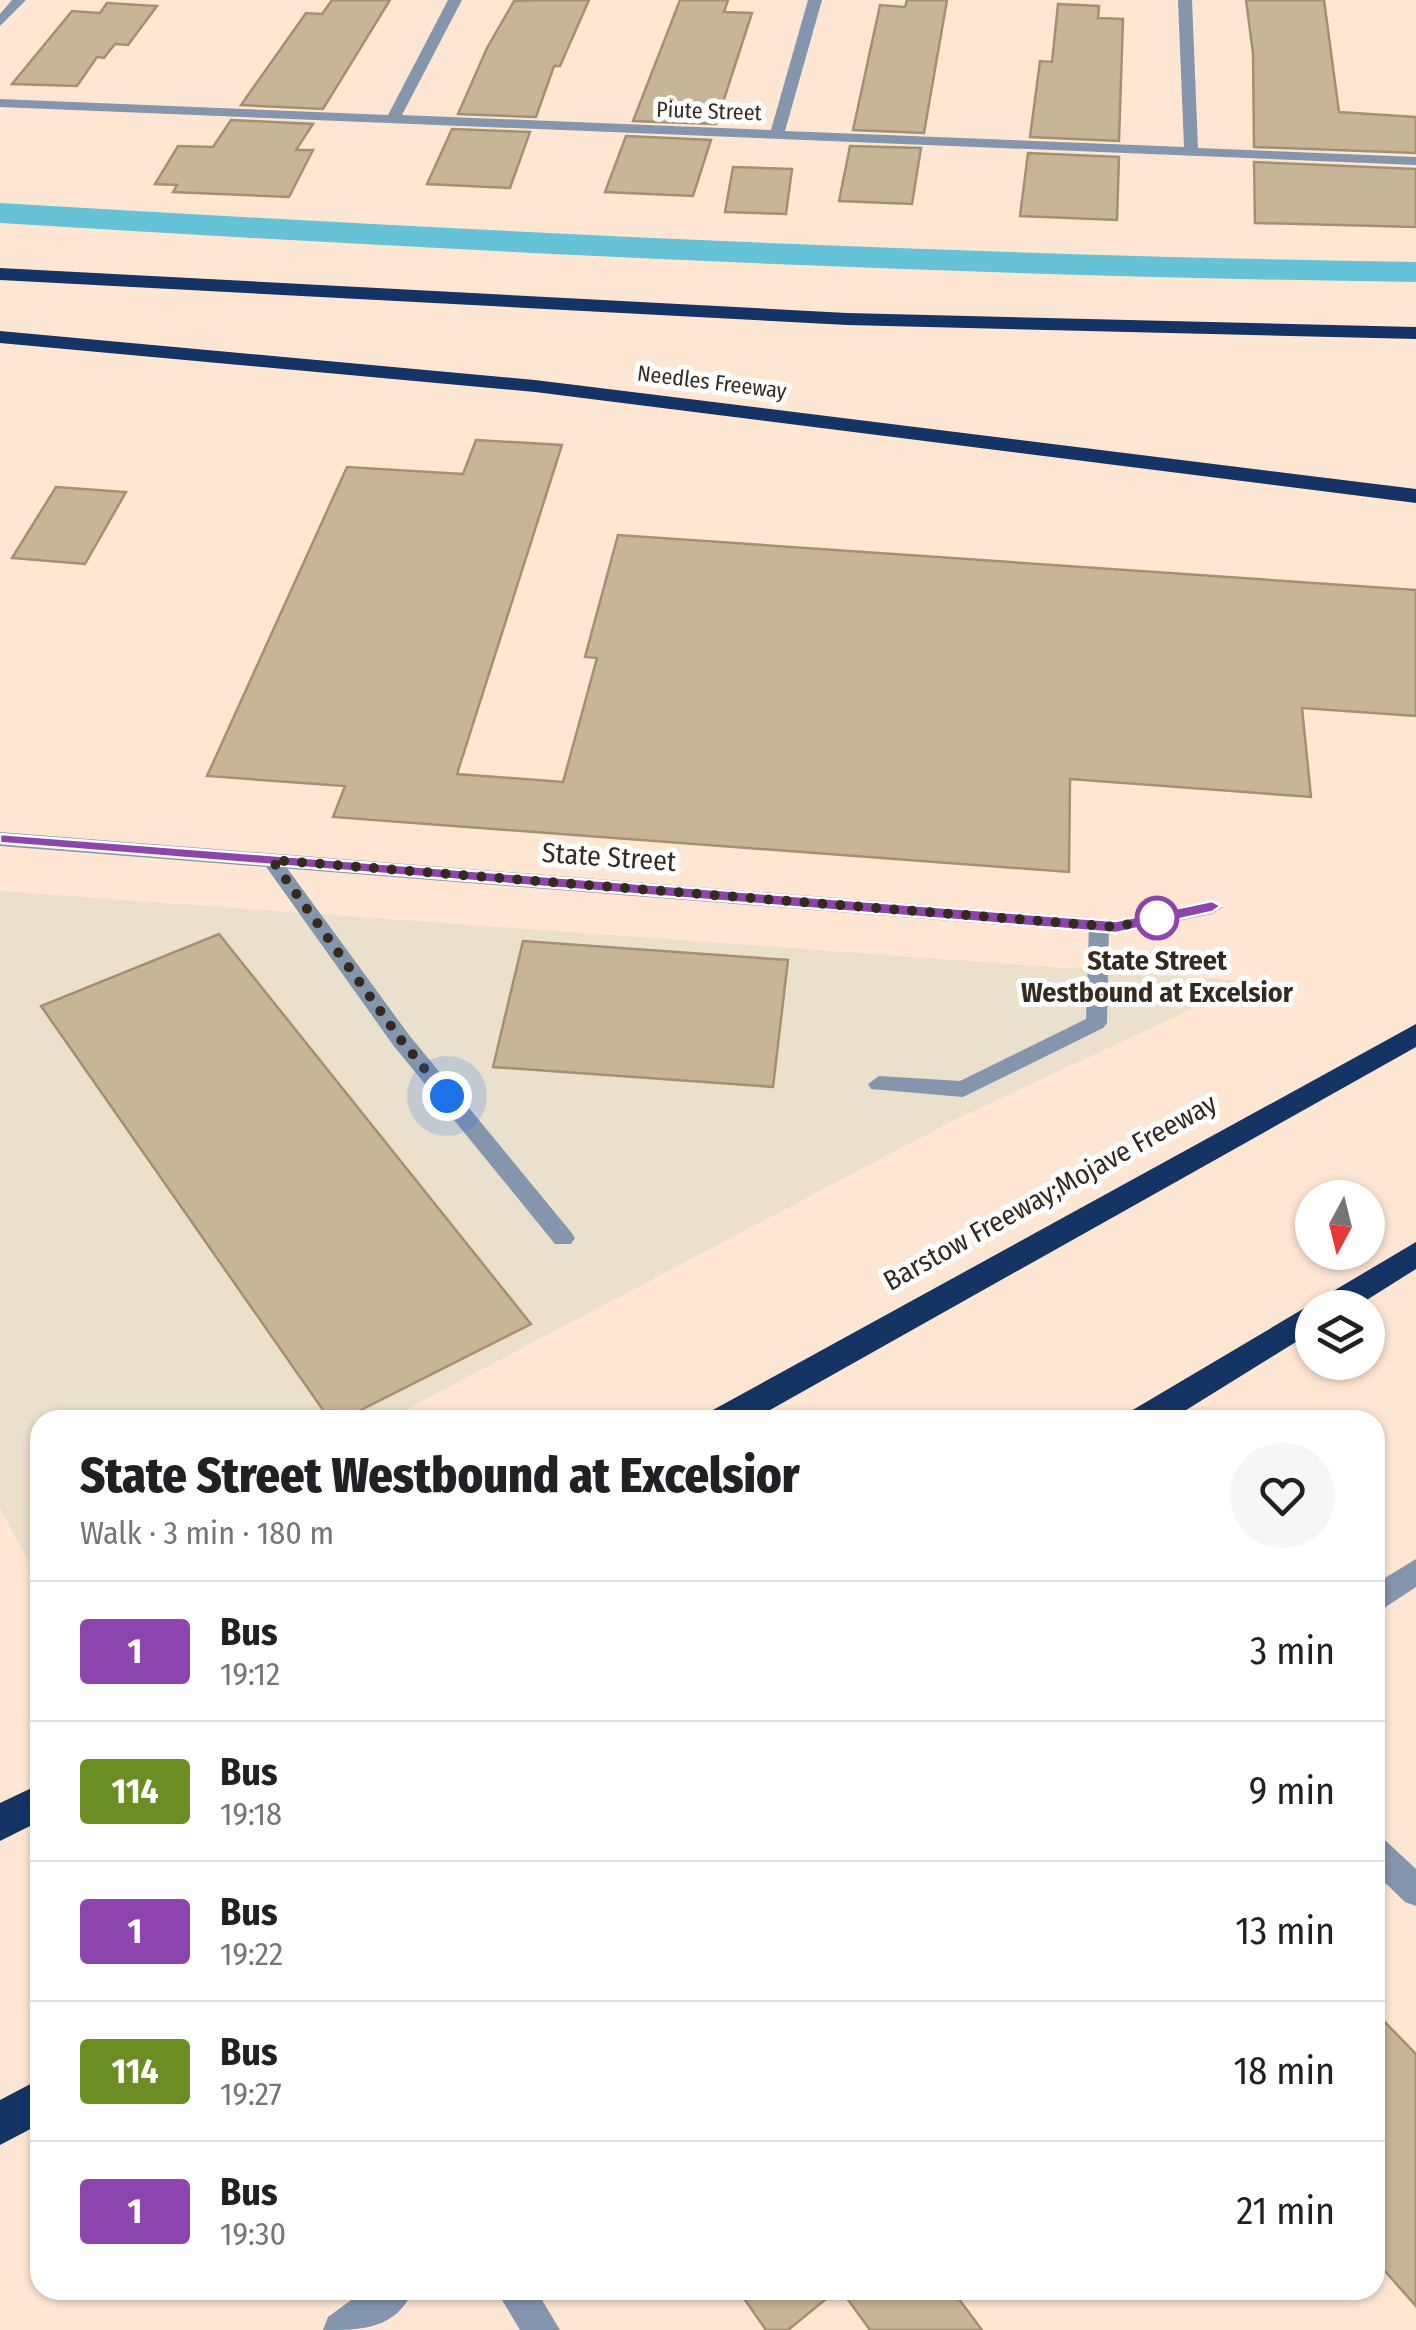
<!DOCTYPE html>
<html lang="en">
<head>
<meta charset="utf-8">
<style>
	body { margin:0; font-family:"Fira Sans Condensed",sans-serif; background:#f6f6f6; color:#202124; height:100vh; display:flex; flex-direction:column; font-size:38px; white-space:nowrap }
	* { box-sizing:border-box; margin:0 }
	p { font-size:32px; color:#757577 }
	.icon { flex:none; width:55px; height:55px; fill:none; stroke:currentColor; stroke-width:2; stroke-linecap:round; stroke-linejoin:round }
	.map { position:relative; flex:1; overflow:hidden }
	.sheet { position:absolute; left:30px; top:1410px; width:1355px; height:890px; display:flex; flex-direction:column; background:#fff; border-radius:30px; box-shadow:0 2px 8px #0004 }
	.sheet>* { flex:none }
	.badge { padding:0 20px; border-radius:8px; font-size:35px; line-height:65px }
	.needle { width:65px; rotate:187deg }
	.fabs { position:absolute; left:1295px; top:1180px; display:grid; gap:20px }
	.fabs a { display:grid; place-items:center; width:90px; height:90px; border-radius:50%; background:#fff; box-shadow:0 2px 8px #0004; font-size:50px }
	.you { position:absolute; width:50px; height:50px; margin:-25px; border:8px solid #fff; border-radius:50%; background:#1a73e8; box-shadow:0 0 0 15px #1a73e833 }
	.map>.badge { position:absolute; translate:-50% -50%; box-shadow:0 0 0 5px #fff }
	.round { display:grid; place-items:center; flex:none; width:105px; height:105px; border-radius:52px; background:#f6f6f6 }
	.headline { display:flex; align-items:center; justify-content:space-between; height:170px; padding:0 50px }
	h1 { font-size:48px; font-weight:800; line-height:75px }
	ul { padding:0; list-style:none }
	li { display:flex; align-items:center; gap:30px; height:140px; padding:0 50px; border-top:2px solid #e0e0e0 }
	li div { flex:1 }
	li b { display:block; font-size:38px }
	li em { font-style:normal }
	li .badge { min-width:110px; font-weight:700; text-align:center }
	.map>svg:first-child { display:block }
	.education { fill:#ebe0cb }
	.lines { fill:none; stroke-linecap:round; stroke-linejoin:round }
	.canal { fill:#66c3d7; fill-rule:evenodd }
	.building { fill:#c8b496; stroke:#a39072; stroke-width:2.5 }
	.service { fill:#8495ae; fill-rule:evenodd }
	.minor { fill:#8495ae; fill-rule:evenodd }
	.tertiary { fill:#8495ae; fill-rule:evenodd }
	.motorway { fill:#133464; fill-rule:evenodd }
	.line { fill:#8e44ad; stroke:#fff; stroke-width:2.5 }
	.walk { stroke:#352a20; stroke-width:10; stroke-dasharray:0 18 }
	.stop-dot { fill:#fff; stroke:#8e44ad; stroke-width:5 }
	.labels { text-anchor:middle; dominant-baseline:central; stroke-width:10; stroke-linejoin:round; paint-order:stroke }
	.far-street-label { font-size:22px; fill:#352a20; stroke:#fff }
	.street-label { font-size:28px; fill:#352a20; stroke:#fff }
	.stop-label { font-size:28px; font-weight:bold; fill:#352a20; stroke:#fff }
</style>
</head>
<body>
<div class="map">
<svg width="1416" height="2330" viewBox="0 0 1416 2330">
	<rect width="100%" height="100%" fill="#ffe6d2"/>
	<path class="education" d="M0,891L1234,980L1239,987L954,1120L386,1420H40V1583L0,1508Z"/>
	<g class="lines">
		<path class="canal" d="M0,203C472,231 943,255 1416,262V282C943,276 472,252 0,223Z"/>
	</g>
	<path class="building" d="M332,0H390L323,109L241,105L306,13L322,14Z
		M538,0H589L560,66H554L536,117L458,114L487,48L514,1Z
		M680,0H728L724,12L752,13L716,124L633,121Z
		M907,0H947L924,133L853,130L880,5L905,7Z
		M1246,0H1324L1339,112L1416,117V153L1254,147L1253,53Z
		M107,3L157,6L128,45L115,44L104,58L97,57L77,86L12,84L72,11L100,13Z
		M1058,4L1099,6L1098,18L1123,19L1119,141L1030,137L1040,61L1052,62Z
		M231,120L313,124L296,150H313L289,197L173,192L177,185L155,184L178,146L213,147Z
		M452,129L530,132L510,188L427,184Z
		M626,136L711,140L693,196L605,192Z
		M850,146L921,148L912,204L839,201Z
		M1028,153L1119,157L1117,220L1020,216Z
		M1254,162L1416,169V227L1255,223Z
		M733,167L792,169L786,214L725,212Z
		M476,440L562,445L457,774L563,782L597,658L585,657L618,535L1416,590V716L1302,708L1311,797L1070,779L1069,872L333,817L345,786L207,776L347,467L463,474Z
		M56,487L126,492L85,564L12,558Z
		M219,934L531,1324L341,1420H330L41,1006Z
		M523,941L788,960L773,1087L493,1067Z
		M1375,2012L1416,2054V2306L1375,2260Z
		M738,2290H837L788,2330H766Z
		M841,2290H952L982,2330H870Z"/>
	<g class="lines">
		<path class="service" d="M272,855L279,857L409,1035L571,1232L575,1238L571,1244H555L393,1045L262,861Z
			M1099,919L1109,926L1107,1023L1103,1028L963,1097L871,1089L868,1084L879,1076L960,1081L1086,1019L1089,926Z"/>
		<path class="minor" d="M12,0H26L0,26V14Z
			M448,0H462L402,115L771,130L808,0H822L785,131L1184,147L1178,0H1192L1198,148L1416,157V165L0,107V99L388,115Z
			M0,832L1116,920L1212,900L1223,907L1212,914L1116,934L0,846Z
			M1375,1837L1386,1841L1416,1869V1906L1405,1902L1375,1873Z
			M496,2290H536L560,2330H520Z"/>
		<path class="tertiary" d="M1416,1559V1587L1375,1614V1584Z
			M365,2290H413C396,2330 360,2330 323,2330L328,2317Z"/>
		<path class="motorway" d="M0,268L847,313L1416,327V339L847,325L0,280Z
			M0,331L535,380L1416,489V503L535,392L0,343Z
			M1416,1024V1047L752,1420H706L711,1411Z
			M1416,1242V1269L1354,1308H1312V1332L1170,1420H1126L1131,1411Z
			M40,1784V1821L0,1841V1803Z
			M40,2079V2124L0,2145V2100Z"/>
	</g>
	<path class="line" d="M0,834L1116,921L1212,901L1221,906L1212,912L1116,933L0,843Z"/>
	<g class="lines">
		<path class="walk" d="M447,1096L401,1040L272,860L1116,927L1157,918"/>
	</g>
	<circle class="stop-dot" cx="1157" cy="918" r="20"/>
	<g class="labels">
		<g class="far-street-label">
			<text transform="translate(709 111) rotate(2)">Piute Street</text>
			<text transform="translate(712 382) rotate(7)">Needles Freeway</text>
		</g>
		<g class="street-label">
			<text transform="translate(609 857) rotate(4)">State Street</text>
			<text transform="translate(1050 1192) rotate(-29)">Barstow Freeway;Mojave Freeway</text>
		</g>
		<g class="stop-label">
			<text x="1157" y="960">State Street<tspan x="1157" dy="32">Westbound at Excelsior</tspan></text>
		</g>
	</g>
</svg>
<div class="fabs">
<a><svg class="needle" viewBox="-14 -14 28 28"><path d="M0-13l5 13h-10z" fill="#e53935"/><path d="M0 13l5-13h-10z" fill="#757577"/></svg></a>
<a><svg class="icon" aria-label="layers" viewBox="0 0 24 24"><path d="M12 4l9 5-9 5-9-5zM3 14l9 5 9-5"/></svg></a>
</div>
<div class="you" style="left:447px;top:1096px"></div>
<section class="sheet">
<div class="headline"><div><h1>State Street Westbound at Excelsior</h1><p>Walk · 3 min · 180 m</p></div><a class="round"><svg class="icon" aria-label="heart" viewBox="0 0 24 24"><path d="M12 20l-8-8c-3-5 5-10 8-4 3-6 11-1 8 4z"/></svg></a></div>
<ul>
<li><span class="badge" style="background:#8e44ad;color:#fff">1</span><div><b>Bus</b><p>19:12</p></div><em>3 min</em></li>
<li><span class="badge" style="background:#6b8e23;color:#fff">114</span><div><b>Bus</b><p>19:18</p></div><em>9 min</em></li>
<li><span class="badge" style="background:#8e44ad;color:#fff">1</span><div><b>Bus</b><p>19:22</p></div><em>13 min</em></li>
<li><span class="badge" style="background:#6b8e23;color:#fff">114</span><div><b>Bus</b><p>19:27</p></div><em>18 min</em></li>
<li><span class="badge" style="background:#8e44ad;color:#fff">1</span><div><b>Bus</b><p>19:30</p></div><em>21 min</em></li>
</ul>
</section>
</div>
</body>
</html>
